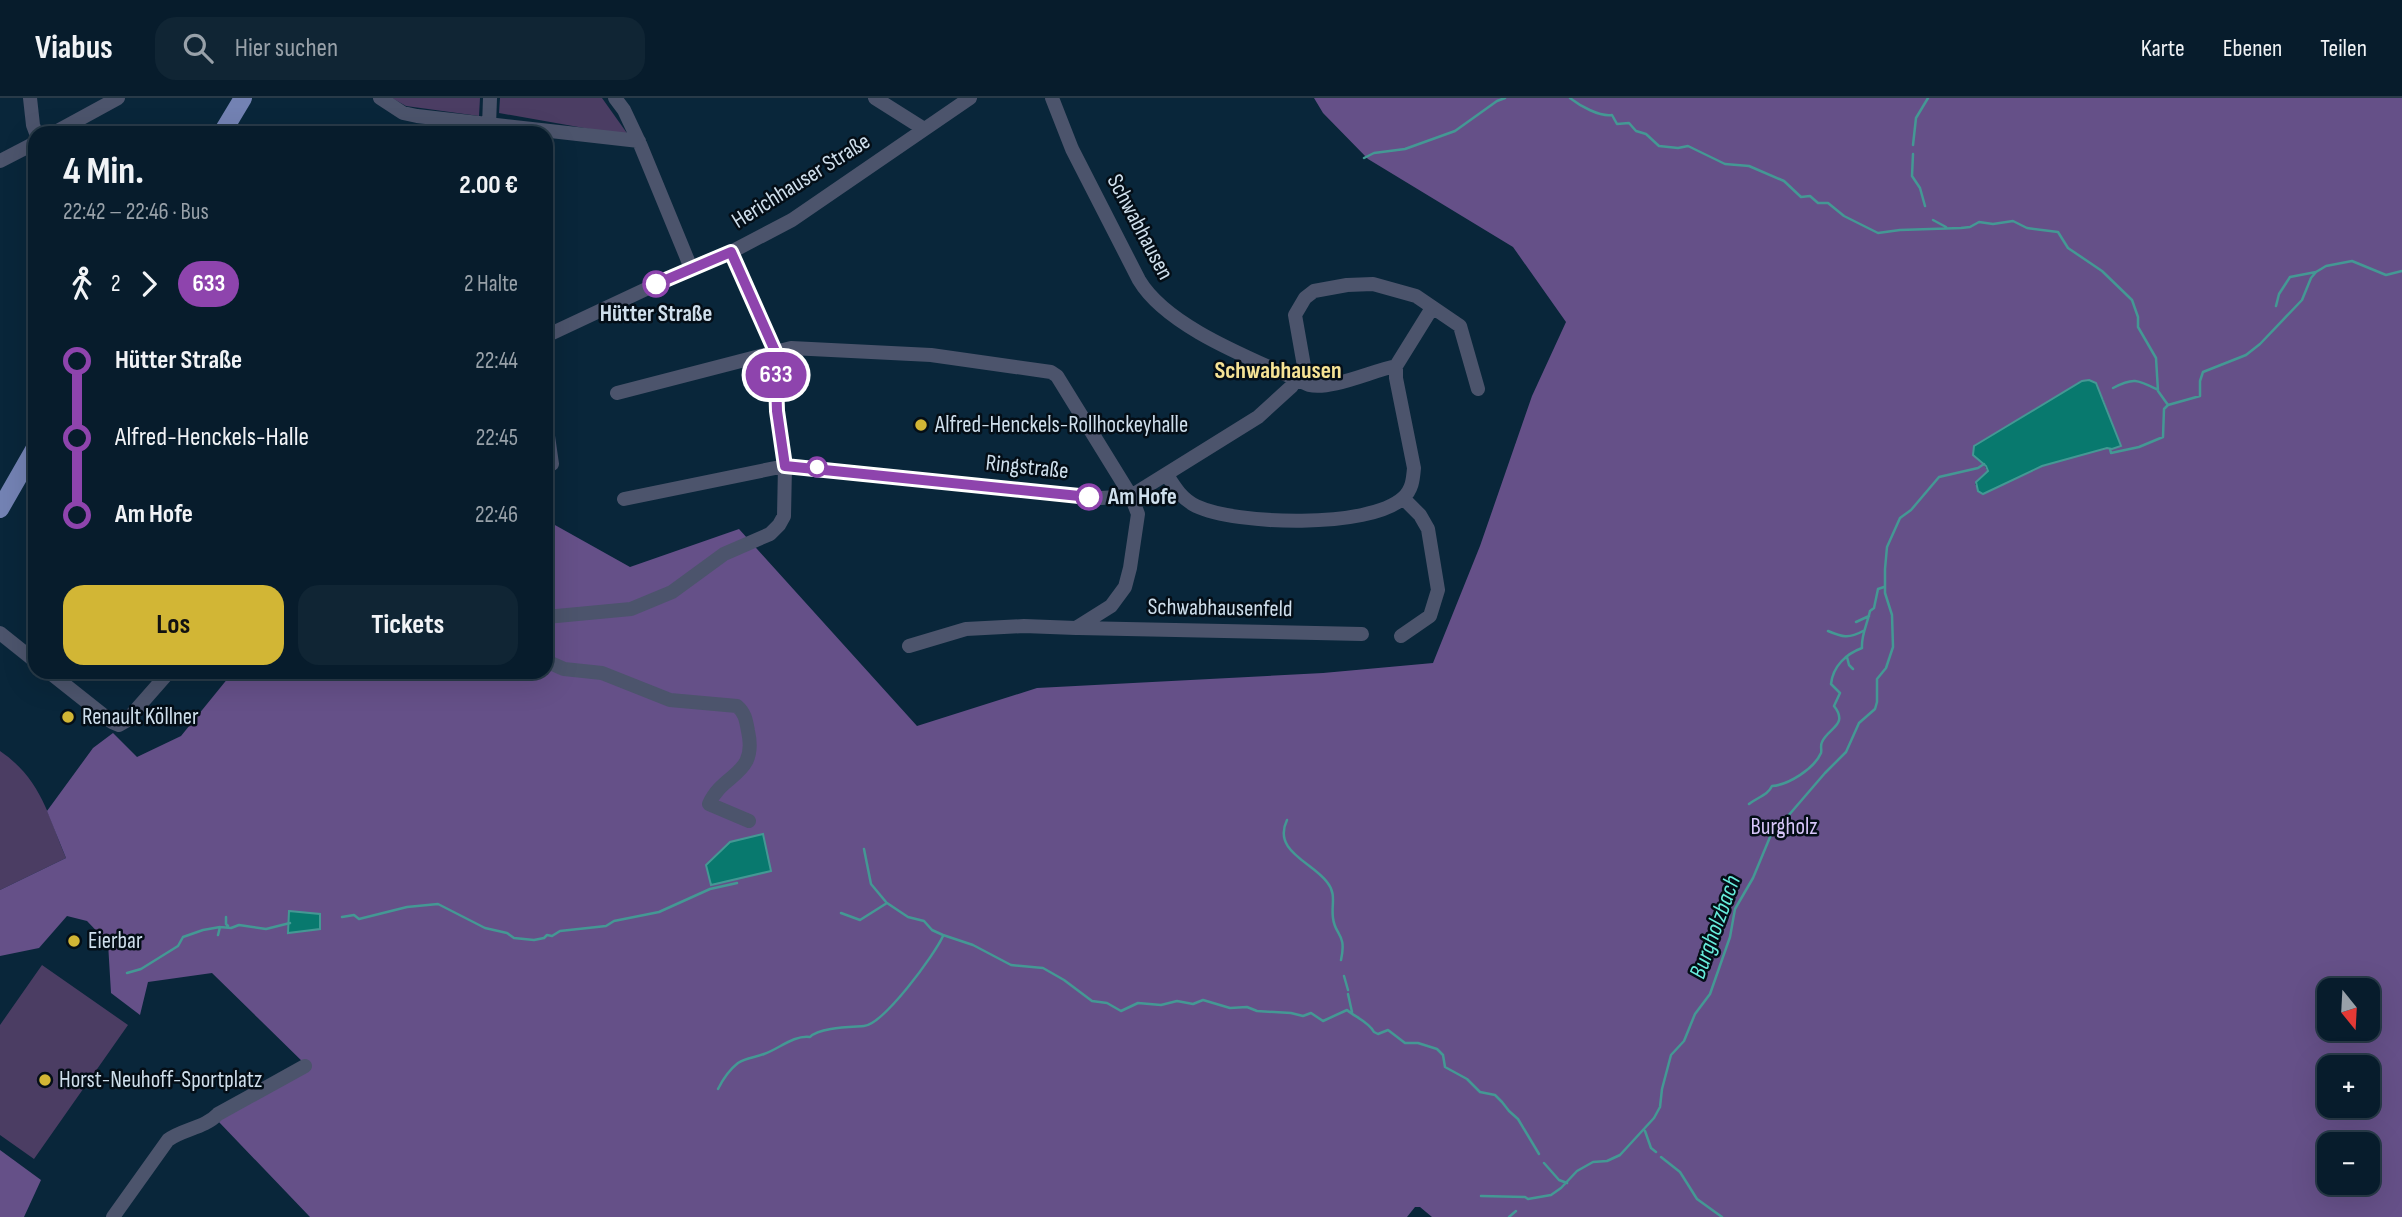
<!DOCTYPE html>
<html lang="de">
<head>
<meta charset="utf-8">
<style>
	body { margin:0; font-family:"Sofia Sans Condensed",sans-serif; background:#102534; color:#f1f3f6; height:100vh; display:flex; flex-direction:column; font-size:26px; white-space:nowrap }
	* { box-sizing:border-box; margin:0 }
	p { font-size:23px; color:#98a1a9 }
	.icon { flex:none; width:38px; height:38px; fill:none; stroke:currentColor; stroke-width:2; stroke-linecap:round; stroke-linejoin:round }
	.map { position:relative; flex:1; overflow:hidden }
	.side { position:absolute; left:28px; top:28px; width:525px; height:553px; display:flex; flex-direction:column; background:#071c2c; border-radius:21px; box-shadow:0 7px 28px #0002,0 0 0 2px #283a48 }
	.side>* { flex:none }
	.badge { padding:0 14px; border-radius:23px; font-size:24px; line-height:46px }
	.needle { width:46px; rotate:162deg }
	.buttons { position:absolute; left:2317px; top:880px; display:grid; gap:14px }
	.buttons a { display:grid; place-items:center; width:63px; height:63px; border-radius:14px; background:#071c2c; box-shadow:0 7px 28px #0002,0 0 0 2px #283a48; font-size:35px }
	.map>.badge { position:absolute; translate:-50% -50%; box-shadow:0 0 0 4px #fff }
	.legs { display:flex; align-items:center; gap:10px; height:77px; padding:0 35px; font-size:23px }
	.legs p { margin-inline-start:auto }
	.headline { display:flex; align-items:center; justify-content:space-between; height:119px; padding:0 35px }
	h1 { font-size:38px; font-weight:700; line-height:52px }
	.primary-button { display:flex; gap:14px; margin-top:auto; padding:14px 35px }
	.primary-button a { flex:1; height:80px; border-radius:21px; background:#d2b635; color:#111; font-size:28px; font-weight:700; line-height:80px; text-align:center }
	.primary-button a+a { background:#102534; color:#f1f3f6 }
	ul { padding:0 35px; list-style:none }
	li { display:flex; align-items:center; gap:24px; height:77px; font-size:26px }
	li i { display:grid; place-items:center; width:10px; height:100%; margin:0 9px; background:currentColor }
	li i::after { content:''; width:18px; height:18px; margin:-9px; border:5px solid; border-radius:50%; background:#071c2c }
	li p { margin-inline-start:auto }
	li:first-child i { background:linear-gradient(#0000 50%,currentColor 0) }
	li:last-child i { background:linear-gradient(currentColor 50%,#0000 0) }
	header { display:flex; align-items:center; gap:42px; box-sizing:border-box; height:98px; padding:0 35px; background:#071c2c; border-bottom:2px solid #283a48 }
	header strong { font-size:33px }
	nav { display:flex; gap:38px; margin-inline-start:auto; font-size:24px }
	.search { width:490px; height:63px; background:#102534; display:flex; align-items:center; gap:18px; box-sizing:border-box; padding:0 24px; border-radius:21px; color:#98a1a9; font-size:26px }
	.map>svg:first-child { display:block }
	.green { fill:#4b3d63 }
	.forest { fill:#655088; fill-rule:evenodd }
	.water { fill:#08796e; stroke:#449894; stroke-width:2 }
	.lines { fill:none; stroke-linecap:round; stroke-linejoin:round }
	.stream { stroke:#449894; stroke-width:2.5 }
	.minor { stroke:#4c546c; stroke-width:14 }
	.major { stroke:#7382b3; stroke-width:18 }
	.line-1-casing { stroke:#fff; stroke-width:16 }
	.line-1 { stroke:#8e44ad; stroke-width:10 }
	.stop-1-dot { fill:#fff; stroke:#8e44ad; stroke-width:3.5 }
	.poi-dot { fill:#d2b635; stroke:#040e17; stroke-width:2.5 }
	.labels { text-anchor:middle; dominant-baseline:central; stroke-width:5; stroke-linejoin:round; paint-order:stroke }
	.street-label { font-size:23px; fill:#cfdfec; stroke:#040e17 }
	.stop-label { font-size:23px; font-weight:bold; fill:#cfdfec; stroke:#040e17 }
	.poi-label { font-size:23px; fill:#cfdfec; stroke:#040e17; text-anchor:start }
	.park-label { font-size:23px; fill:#d7c6f9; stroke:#040e17 }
	.neighbourhood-label { font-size:24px; font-weight:bold; fill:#f6e395; stroke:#040e17 }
	.water-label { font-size:24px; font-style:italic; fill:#67eddc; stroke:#040e17 }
</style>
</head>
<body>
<header>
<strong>Viabus</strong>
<div class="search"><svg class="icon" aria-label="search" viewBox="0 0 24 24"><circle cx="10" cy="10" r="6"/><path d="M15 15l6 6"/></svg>Hier suchen</div>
<nav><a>Karte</a><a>Ebenen</a><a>Teilen</a></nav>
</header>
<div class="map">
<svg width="2402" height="1119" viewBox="0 0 2402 1119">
	<rect width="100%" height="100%" fill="#09263a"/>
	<path class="green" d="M392,0H480L479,18L406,8Z
		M500,0H602L629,38L499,15Z
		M417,30L466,32L467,35H418Z
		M0,653C41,681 48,717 66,760L0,792Z
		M42,867L128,927L34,1061L0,1037V927Z"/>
	<path class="forest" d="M1314,0H2402V1119H1432L1420,1109H1415L1407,1119H310L218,1023L308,969L212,875L148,884L140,917L111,895L108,845L87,823L67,818L39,850L0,858V792L66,760L47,713L93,650L113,635L137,659L181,638L233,574H546V422L630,469L739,431L917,628L1037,590L1323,575L1433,565L1480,448L1532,298L1566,224L1513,149L1368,61L1323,15ZM2082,283L2103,301L2121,348L2112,351L2107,349L2043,368L1981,395L1975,386L1988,374L1974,348ZM2329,892H2368V931H2329ZM2329,970H2368V1008H2329ZM2329,1046H2368V1085H2329Z
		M0,1052L41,1082L24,1119H0Z"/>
	<path class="water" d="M2089,282L2096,285L2121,348L2112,351L2107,350L2042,368L1983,396L1978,393L1976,384L1988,373L1986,368L1973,357L1974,348L2082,283Z
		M763,736L771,773L711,787L706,767L730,744Z
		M289,813L320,816V831L288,835Z"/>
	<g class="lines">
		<path class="stream" d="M1570,0C1580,8 1600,19 1612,17L1617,26L1629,25L1636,33L1646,36L1659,48L1678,50L1688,48L1725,66L1749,68L1784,83L1801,99L1810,98L1818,105H1828L1844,118L1878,135L1900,132L1961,130L1970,129L1979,124L1993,126L2013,123L2027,130L2058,134L2068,150L2102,173L2132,202L2138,219V229L2156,260L2158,293L2168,307
			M1913,47L1916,20L1928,0
			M1913,56L1912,78L1920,90L1925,108
			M1364,60L1374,55L1405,51L1455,33L1497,3L1505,0
			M1933,122L1946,129
			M2276,208L2279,196L2290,179L2316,174
			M2113,290C2134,279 2138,282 2158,292
			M2110,351L2111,355L2139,349L2163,339L2164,311L2168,307L2200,298V283L2203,274L2246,257L2260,246L2302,202L2311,180L2316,174L2326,168L2352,163L2386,177L2402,173
			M1856,524L1869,518
			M1828,533C1842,539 1849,541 1863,533
			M1847,559L1849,567L1853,571
			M1749,706C1758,699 1768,697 1772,688C1788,687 1814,671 1821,655C1822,652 1820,648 1822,644C1828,630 1849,627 1834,608L1840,595L1831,586C1833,568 1846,556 1862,550C1861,537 1867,527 1870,513L1874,510L1878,491L1884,489
			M1287,722C1272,753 1312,764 1327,784C1337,796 1331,807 1333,820C1335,838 1347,835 1341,862
			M864,751L871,786L886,804
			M841,815L860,822L887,805L908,819L924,823L932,832L943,837L973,847L1011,867L1043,870L1064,882L1092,903L1107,905L1121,913L1138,905L1161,907L1177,903L1193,906L1203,902L1230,910L1247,909L1257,913L1291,915L1303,918L1311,915L1323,923L1347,912C1355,919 1369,924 1374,934L1378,936L1388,932L1405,945H1418L1437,951L1443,957L1445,969L1467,981L1480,994L1495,997L1502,1004L1509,1013L1518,1021L1539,1056
			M226,819V826L228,828
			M342,819L354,817L359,821L407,809L438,806L485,830L507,835L514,840L534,842L544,840L547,837L552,838L560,833L606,828L614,823L659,814L710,791L737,785
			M218,837L220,829
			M127,875L141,871L178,848L183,839L203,832L220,829L231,830L239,827L266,831L290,825
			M1344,878L1348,892
			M1348,896L1352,914
			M718,991C723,981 729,972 738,965C747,959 755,960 764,956C779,951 793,937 810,939C819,929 853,929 864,928C884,926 935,856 943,838
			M1645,1033L1651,1050L1656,1054
			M1661,1059L1680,1074L1697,1101L1722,1119
			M1544,1065L1559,1082L1567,1085
			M1481,1098L1525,1099L1528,1101L1551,1097L1561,1090L1577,1073L1593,1064L1607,1063L1620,1057L1654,1020L1660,1009L1662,991L1671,957L1684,943L1695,916L1710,896L1730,839L1735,811L1753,780L1770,739L1825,675L1846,654L1859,625L1875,611L1877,604V581L1886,570L1893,549L1892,517L1885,495V471L1887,449L1900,420L1911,412L1939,379L1978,370L1984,366
			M1509,1119L1516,1113"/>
		<path class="minor" d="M30,0L33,27L36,35
			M380,0L403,15L417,18L639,43
			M615,0L624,12L640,46L691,170
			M875,0L924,31
			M1052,0L1072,51L1139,182C1168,231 1258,263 1309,287C1332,292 1371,273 1396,268
			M489,28L490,0
			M54,35L118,0
			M0,63L35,45
			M546,238L691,170L731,154L792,122L970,0
			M617,295L791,250L931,257L1051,274L1057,278L1131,398L1138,416L1130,470L1125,489L1111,508L1076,530L1024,528L966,531L909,548
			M546,324L552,366
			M1167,377C1175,390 1182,401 1196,408C1236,427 1369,431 1403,400C1412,392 1413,382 1414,370L1396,280V268L1432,210
			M624,401L785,368L1101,400L1131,398L1258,319L1292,288L1304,268L1295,217L1305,200L1314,193L1347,187L1373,186L1416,198L1460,228L1478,291
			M546,519L631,511L672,494L724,456L770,436L779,427L784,418L785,368L777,313L775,253L731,154
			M1078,530L1362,536
			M0,535L35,563
			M1401,538L1430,518L1438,492L1428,431L1420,417L1403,400
			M546,563L564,571L602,575L670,602L737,608C745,615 746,622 748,633C758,678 723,674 709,706L749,723
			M49,574L112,624L119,627L126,623L169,574
			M113,1119L168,1042C183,1031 205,1030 218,1016L305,968"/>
		<path class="major" d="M222,35L243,0
			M0,411L35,350"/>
	</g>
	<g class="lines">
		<defs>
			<path id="line-1" d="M656,186L731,154L775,253L777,313L785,368L1089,399"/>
		</defs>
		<use href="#line-1" class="line-1-casing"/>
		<use href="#line-1" class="line-1"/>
	</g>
	<g class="stop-1-dot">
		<circle cx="656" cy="186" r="12"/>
		<circle cx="817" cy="369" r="9"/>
		<circle cx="1089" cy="399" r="12"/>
	</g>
	<g class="poi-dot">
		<circle cx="921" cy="327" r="7"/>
		<circle cx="68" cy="619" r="7"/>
		<circle cx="74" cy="843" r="7"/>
		<circle cx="45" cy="982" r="7"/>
	</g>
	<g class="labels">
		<g class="street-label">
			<text transform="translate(801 83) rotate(-32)">Herichhauser Straße</text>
			<text transform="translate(1140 129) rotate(62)">Schwabhausen</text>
			<text transform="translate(1027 369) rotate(6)">Ringstraße</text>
			<text transform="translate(1220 510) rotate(1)">Schwabhausenfeld</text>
		</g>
		<g class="stop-label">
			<text x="656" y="216">Hütter Straße</text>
			<text x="1108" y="399" text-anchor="start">Am Hofe</text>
		</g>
		<g class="poi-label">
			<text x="935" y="327">Alfred-Henckels-Rollhockeyhalle</text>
			<text x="82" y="619">Renault Köllner</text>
			<text x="88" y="843">Eierbar</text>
			<text x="59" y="982">Horst-Neuhoff-Sportplatz</text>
		</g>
		<g class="park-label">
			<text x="1784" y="729">Burgholz</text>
		</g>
		<g class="neighbourhood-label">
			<text x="1278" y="272">Schwabhausen</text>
		</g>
		<g class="water-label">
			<text transform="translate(1715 829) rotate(-70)">Burgholzbach</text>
		</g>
	</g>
</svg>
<div class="buttons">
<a><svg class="needle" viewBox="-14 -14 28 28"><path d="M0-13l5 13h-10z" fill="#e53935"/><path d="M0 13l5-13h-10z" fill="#98a1a9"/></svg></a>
<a>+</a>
<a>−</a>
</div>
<b class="badge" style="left:776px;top:277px;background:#8e44ad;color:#fff">633</b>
<section class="side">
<div class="headline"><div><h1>4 Min.</h1><p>22:42 – 22:46 · Bus</p></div><b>2.00 €</b></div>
<div class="legs"><svg class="icon" aria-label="walk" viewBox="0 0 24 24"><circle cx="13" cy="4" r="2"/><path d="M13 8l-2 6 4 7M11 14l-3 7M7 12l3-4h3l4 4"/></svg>2<svg class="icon" aria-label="forward" viewBox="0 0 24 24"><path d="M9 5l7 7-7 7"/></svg><b class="badge" style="background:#8e44ad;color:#fff">633</b><p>2 Halte</p></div>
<ul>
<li><i style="color:#8e44ad"></i><b>Hütter Straße</b><p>22:44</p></li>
<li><i style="color:#8e44ad"></i><span>Alfred-Henckels-Halle</span><p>22:45</p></li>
<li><i style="color:#8e44ad"></i><b>Am Hofe</b><p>22:46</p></li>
</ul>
<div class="primary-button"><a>Los</a><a>Tickets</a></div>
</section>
</div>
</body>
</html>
